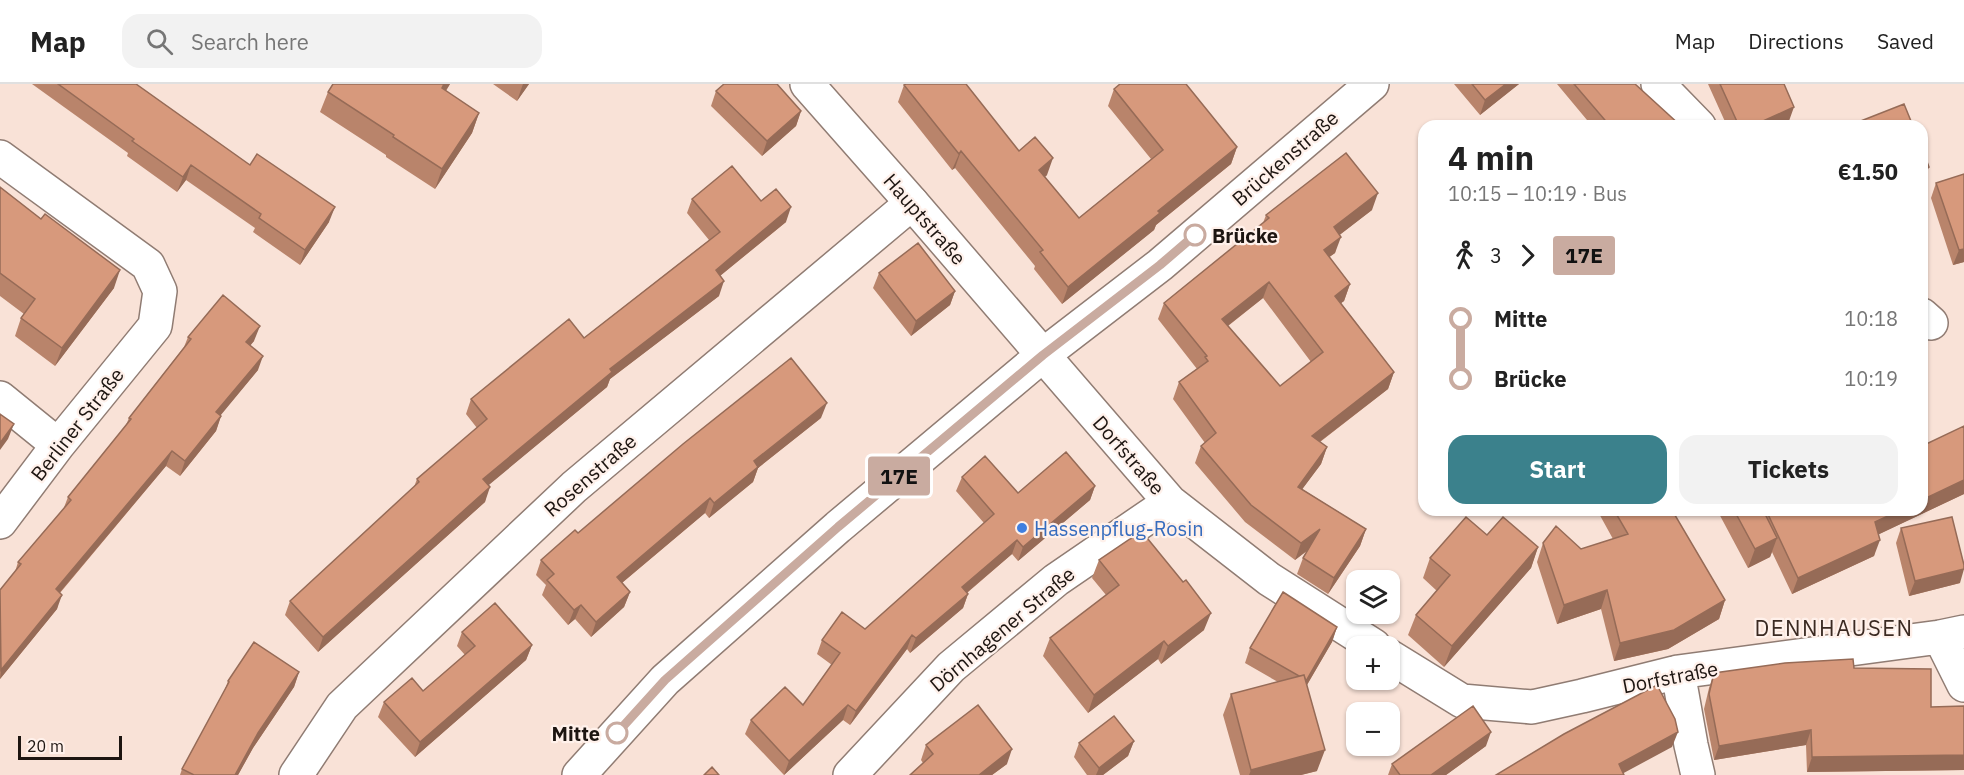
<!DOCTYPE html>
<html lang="en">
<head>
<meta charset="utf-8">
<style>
	body { margin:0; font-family:"IBM Plex Sans",sans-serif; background:#f2f2f2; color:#222; height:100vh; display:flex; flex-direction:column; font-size:22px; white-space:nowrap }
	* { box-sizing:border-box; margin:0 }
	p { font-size:20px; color:#767676 }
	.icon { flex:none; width:33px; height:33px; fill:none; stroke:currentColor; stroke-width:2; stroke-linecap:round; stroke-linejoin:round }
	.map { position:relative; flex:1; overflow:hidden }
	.panel { position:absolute; left:1418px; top:36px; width:510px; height:396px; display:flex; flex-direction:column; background:#fff; border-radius:18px; box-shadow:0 2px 4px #0004 }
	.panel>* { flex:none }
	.badge { padding:0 12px; border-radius:4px; font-size:21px; line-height:39px }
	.tools { position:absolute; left:1346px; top:486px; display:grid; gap:12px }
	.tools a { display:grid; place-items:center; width:54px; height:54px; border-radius:12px; background:#fff; box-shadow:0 2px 4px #0004; font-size:30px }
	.scale { position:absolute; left:18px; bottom:15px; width:104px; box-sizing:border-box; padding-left:6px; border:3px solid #1d1511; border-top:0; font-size:16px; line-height:21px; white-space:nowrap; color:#1d1511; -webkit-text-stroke:4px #fff1eb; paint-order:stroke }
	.map>.badge { position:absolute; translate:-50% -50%; box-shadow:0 0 0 3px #fff }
	.legs { display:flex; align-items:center; gap:9px; height:66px; padding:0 30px; font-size:20px }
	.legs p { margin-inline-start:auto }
	.summary { display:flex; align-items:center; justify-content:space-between; height:102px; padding:0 30px }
	h1 { font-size:33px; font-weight:700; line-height:45px }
	.button { display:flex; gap:12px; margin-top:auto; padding:12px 30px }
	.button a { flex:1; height:69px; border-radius:18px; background:#3b818c; color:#fff; font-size:24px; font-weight:700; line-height:69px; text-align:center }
	.button a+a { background:#f2f2f2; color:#222 }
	ul { padding:0 30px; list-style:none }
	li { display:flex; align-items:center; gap:21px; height:60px; font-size:22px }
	li i { display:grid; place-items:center; width:9px; height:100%; margin:0 8px; background:currentColor }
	li i::after { content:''; width:15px; height:15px; margin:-8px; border:4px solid; border-radius:50%; background:#fff }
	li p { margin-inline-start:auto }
	li:first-child i { background:linear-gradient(#0000 50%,currentColor 0) }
	li:last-child i { background:linear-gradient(currentColor 50%,#0000 0) }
	header { display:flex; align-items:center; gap:36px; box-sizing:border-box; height:84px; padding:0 30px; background:#fff; border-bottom:2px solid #e0e0e0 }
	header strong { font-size:28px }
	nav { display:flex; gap:33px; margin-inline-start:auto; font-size:21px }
	.search { width:420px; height:54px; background:#f2f2f2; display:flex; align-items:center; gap:15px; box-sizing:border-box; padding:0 21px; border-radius:18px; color:#767676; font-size:22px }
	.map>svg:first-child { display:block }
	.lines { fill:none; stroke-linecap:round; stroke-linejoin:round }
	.minor-casing { stroke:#907c73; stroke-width:36 }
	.tertiary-casing { stroke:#907c73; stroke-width:36 }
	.minor { stroke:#fff; stroke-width:33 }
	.tertiary { stroke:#fff; stroke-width:33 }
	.wall { fill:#b9846b; fill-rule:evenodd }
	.shaded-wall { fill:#966b57 }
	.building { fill:#d7997c; stroke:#966b57; stroke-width:1.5; fill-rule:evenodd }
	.line-1-casing { stroke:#fff; stroke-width:14 }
	.line-1 { stroke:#c9aba0; stroke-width:9 }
	.stop-1-dot { fill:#fff; stroke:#c9aba0; stroke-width:3 }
	.shop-dot { fill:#3f7fe0; stroke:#fff1eb; stroke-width:2 }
	.labels { text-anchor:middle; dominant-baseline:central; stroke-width:4.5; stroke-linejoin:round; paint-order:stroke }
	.street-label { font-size:20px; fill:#1d1511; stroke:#fff1eb }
	.stop-label { font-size:20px; font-weight:bold; fill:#1d1511; stroke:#fff1eb; text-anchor:start }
	.shop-label { font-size:20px; fill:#366cbe; stroke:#fff1eb; text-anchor:start }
	.quarter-label { font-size:22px; letter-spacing:1.5px; fill:#3b2a22; stroke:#fff1eb }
</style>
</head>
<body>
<header>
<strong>Map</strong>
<div class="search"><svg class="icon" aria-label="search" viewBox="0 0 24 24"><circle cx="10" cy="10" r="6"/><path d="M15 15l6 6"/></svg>Search here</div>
<nav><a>Map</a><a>Directions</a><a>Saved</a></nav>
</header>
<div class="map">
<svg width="1964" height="691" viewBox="0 0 1964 691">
	<rect width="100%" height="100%" fill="#f9e2d7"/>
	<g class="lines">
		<defs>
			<path id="minor" d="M1658,0L1699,42
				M0,73L148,181L160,207L155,242L58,361L0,438
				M1922,231L1931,239
				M1043,271L1170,418L1269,495L1374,562
				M0,314L58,361
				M1940,553L1964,601
				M1389,572L1462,617L1532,623L1582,612L1678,588L1940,553L1964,548
				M1678,588L1691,661L1698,691
				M296,691L342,622L574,403L912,119
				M850,691L951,583L1056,496L1170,418"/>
			<path id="tertiary" d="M807,0L912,119L1043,271
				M579,691L665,596L838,443L1043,271L1160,181L1372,0"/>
		</defs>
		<use href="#minor" class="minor-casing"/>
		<use href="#tertiary" class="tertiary-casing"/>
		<use href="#minor" class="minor"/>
		<use href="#tertiary" class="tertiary"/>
	</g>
	<path class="wall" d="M32,0H136L329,138L300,181L253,148L255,144L186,96L177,108L127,72L128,69Z
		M333,0H450L446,7L479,29L472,49L435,105L386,73V71L320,28L328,8Z
		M493,0H529L517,17Z
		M1454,0H1519L1480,31Z
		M1557,0H1635L1681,42H1592Z
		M1708,0H1784L1789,37L1779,42H1727Z
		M904,1L1019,67L1047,91L1045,93L1079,134L1151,75L1108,22L1114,5L1237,63L1231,80L1156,141L1154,146L1062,220L1034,185L1035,182L955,84L952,86L898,18Z
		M716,7L801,27L796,42L762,72L711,22Z
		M1964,90V178L1953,181L1931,114L1936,99Z
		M0,103L114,204L55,282L15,252L21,234L24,230L0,212Z
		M692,115L761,117L786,138L720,192L719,212L610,295L607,303L488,401L485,418L318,568L285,531L290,517L414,403L417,395L477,344L466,330L471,315L584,254L709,156L687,129Z
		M1372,126L1339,151L1335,169L1329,173L1350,200L1344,217L1341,219L1394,288L1388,305L1320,358L1327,363L1321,380L1302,405L1366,445L1360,462L1328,510L1297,490L1303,474L1307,467L1295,476L1245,438L1195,379L1201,362L1205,359L1173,315L1179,298L1197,285L1158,235L1164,219L1263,139L1266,131ZM1263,214L1311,278L1280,302L1228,242Z
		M879,189L955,207L950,221L911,252L873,204Z
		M1424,217V240L1418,232Z
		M188,253L254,257L250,261L258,286L220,331L221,332L216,347L180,392L166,382L60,509L57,525L0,595V506L15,488L18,478L63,426L68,413L126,341L129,334L184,263Z
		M821,334L758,384L753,398L709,434L705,429L622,499L630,508L624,523L591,553L575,535L568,541L542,511L546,501L536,491L541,476Z
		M1964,342V410L1879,450L1874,472L1792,510L1772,468L1770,473L1748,484L1717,426H1922Z
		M962,393L1018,409L1095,402L1090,416L1018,477L1012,470L967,509L968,510L963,524L910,569L907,565L850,641L843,636L784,691L745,650L751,636L803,621L832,581L817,570L822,556L865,545L984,439L956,407Z
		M1597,426H1672L1725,516L1719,535L1668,565L1614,577L1601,525L1557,540L1537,478L1543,459L1581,465L1613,455Z
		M1901,444L1960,499L1909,512L1896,459Z
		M1487,451L1538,463L1531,484L1444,583L1408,551L1416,531L1437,507L1423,494L1430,474Z
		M1099,476L1204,546L1161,580L1158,575L1088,629L1043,572L1050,554L1106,511L1092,494Z
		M1337,543L1332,558L1307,601L1317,687L1301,691H1240L1223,631L1231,610L1278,598L1245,579L1250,564Z
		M462,548L532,561L526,576L415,673L378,633L384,618L423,607L465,571L457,562Z
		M1854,584L1931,623L1964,622V686L1807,688L1806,661L1714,676L1704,625L1709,604L1714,589Z
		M299,588L294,603L253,664L238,691H180L182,685L224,608L228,597Z
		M1134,657L1128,672L1103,691H1087L1074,673L1079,659Z
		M926,661L1007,680L992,691H910L923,679L921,676Z
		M1486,662L1446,691H1388L1392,680Z"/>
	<path class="shaded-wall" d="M444,0H450L434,24L442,4Z
		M523,0H529L517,17Z
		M1506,0H1519L1480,31L1485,16Z
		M1794,23L1789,37L1779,42H1752Z
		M801,27L796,42L762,72L767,57Z
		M479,29L472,49L435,105L442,85Z
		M1237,63L1231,80L1156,141L1154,146L1062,220L1068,203L1158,127Z
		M961,67L955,84L952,86L959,70Z
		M1053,74L1047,91L1033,102L1039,86Z
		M191,81L186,96L177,108L183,93Z
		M1929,83L1923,98L1922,99V86Z
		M1378,109L1372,126L1328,160L1334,143Z
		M335,123L329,138L300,181L305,166Z
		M791,123L786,138L710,200L716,186Z
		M1341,153L1335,169L1317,182L1324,166Z
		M1964,165V178L1953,181L1959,166Z
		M120,186L114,204L55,282L62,264Z
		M724,197L719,212L610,295L607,303L478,410L483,395L610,285Z
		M1269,198L1263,214L1216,251L1222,235Z
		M1350,200L1344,217L1329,228L1335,212Z
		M955,207L950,221L911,252L916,237Z
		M260,242L254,257L241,273L246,258Z
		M263,272L258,286L211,343L216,328Z
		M1394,288L1388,305L1305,369L1312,352Z
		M827,319L821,334L758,384L753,398L709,434L714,419L754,377Z
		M221,332L216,347L180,392L185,377Z
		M14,340L8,355L0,366V359Z
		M1327,363L1321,380L1292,419L1298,403Z
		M172,367L166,382L50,520L56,505Z
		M1964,396V410L1869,455L1875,438L1901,426H1922V416Z
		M1095,402L1090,416L1018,477L1023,463Z
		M490,403L485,418L318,568L323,553Z
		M710,414L705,429L611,508L617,493Z
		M1320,445L1314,461L1295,476L1301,459Z
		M1366,445L1360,462L1328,510L1334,494Z
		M1777,454L1770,473L1748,484L1755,465Z
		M1017,456L1012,470L957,517L962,503Z
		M1880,456L1874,472L1792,510L1798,494Z
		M1538,463L1531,484L1444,583L1452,562Z
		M1964,485L1960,499L1909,512L1915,497Z
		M1607,506L1601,525L1557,540L1564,521Z
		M630,508L624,523L591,553L596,538Z
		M968,510L963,524L910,569L916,554Z
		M62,511L57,525L0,595L1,586Z
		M1725,516L1719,535L1668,565L1614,577L1620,559Z
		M581,521L575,535L568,541L574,526Z
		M1211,529L1204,546L1161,580L1168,562Z
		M1337,543L1332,558L1301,611L1306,597Z
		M912,551L907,565L850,641L856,627Z
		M1164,557L1158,575L1088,629L1094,611Z
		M532,561L526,576L415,673L420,658Z
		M299,588L294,603L253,664L238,691H235L258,649Z
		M848,621L843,636L784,691L789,677Z
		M1811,646L1806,661L1714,676L1719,662Z
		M1491,648L1486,662L1446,691H1431Z
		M1678,648L1672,663L1620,691L1619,680Z
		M1134,657L1128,672L1103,691H1096L1099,684Z
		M1012,665L1007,680L992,691H979Z
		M1325,666L1317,687L1301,691H1249L1251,686Z
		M1964,671V686L1807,688L1812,673Z"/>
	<path class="building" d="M58,0H136L250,81L257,70L335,123L305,166L259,134L261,130L191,81L183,93L132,57L134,55Z
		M333,0H444L442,4L479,29L442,85L393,53L394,51L328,8Z
		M724,0H777L801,27L767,57L716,7Z
		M906,0H966L1019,67L1035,53L1053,74L1039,86L1079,134L1163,66L1114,5L1120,0H1186L1237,63L1158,127L1160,129L1068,203L1040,168L1043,166L961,67L959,70L904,1Z
		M1472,0H1506L1485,16Z
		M1574,0H1635L1681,42H1610Z
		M1720,0H1784L1794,23L1752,42H1739Z
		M1904,20L1913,42H1848Z
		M1922,64L1929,83L1922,86Z
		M1346,69L1378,109L1334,143L1341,153L1324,166L1350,200L1335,212L1394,288L1312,352L1327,363L1298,403L1366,445L1334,494L1303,474L1320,445L1301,459L1251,421L1201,362L1216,349L1179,298L1208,277L1205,273L1207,272L1164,219L1269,134L1266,131ZM1269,198L1323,268L1280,302L1222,235Z
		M732,82L761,117L776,105L791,123L716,186L724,197L610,285L612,288L483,395L490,403L323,553L290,517L419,398L417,395L487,335L471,315L569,235L584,254L720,148L692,115Z
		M1964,90V165L1959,166L1936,99Z
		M0,103L41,135L45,130L120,186L62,264L21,234L35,215L0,189Z
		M918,159L955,207L916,237L879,189Z
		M223,211L260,242L246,258L263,272L216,328L221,332L185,377L172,367L56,505L62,511L1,586L0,506L21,480L18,478L71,416L68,413L131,335L129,334L191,255L188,253Z
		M791,274L827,319L754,377L758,383L714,419L710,414L617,493L630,508L596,538L581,521L574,526L547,496L554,490L541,476L575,446L578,449L683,360Z
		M0,330L14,340L0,359Z
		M1964,342V396L1922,416V362Z
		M1066,368L1095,402L1023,463L1017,456L962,503L968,510L916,554L912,551L856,627L848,621L789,677L751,636L785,603L803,621L840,569L822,556L842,528L865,545L994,430L962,393L985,372L1018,409Z
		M1614,426H1672L1725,516L1674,546L1620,559L1607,506L1564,521L1543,459L1556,442L1581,465L1628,450Z
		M1734,426H1763L1777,454L1755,465Z
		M1766,426H1901L1875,438L1880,456L1798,494Z
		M1466,433L1487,451L1503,433L1538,463L1452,562L1416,531L1450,491L1430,474Z
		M1952,433L1964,481V485L1915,497L1901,444Z
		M1143,449L1183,498L1186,496L1211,529L1168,562L1164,557L1094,611L1050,554L1119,501L1099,476L1130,455Z
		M1283,508L1337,543L1306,597L1304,591L1299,592L1250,564Z
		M495,519L532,561L420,658L384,618L412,594L423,607L475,562L462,548Z
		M254,558L299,588L258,649L235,691H194L182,685L229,598L228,597Z
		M1853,575L1854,584L1931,585V623L1964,622V671L1812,673L1811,646L1719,662L1709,610L1714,589L1785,579Z
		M1304,591L1325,666L1251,686L1231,610Z
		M1657,601L1675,635L1678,648L1619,680L1624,691H1496L1564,650Z
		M978,621L1012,665L979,691H910L933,670L926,661Z
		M1473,622L1491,648L1431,691H1400L1392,680Z
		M1114,632L1134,657L1099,684L1079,659Z
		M712,683L719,691H704Z"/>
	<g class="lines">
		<defs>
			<path id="line-1" d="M617,649L665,596L838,443L1043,271L1160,181L1195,151"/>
		</defs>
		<use href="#line-1" class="line-1-casing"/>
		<use href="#line-1" class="line-1"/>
	</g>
	<g class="stop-1-dot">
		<circle cx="1195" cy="151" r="10"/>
		<circle cx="617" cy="649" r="10"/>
	</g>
	<circle class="shop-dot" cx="1022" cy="444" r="6"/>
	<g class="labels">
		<g class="street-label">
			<text transform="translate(1285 74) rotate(-41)">Brückenstraße</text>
			<text transform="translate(925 135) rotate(49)">Hauptstraße</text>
			<text transform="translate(77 340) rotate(-52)">Berliner Straße</text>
			<text transform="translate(1129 371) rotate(49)">Dorfstraße</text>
			<text transform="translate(590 391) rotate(-41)">Rosenstraße</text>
			<text transform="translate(1002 545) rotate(-40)">Dörnhagener Straße</text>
			<text transform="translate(1670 593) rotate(-11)">Dorfstraße</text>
		</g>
		<g class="stop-label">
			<text x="1212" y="151">Brücke</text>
			<text x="600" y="649" text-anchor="end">Mitte</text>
		</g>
		<g class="shop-label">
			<text x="1034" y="444">Hassenpflug-Rosin</text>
		</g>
		<g class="quarter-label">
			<text x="1834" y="543">DENNHAUSEN</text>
		</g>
	</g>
</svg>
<div class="tools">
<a><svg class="icon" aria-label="layers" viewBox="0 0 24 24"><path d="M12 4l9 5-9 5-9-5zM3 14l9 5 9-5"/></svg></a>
<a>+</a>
<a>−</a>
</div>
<div class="scale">20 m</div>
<b class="badge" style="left:899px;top:392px;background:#c9aba0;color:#111">17E</b>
<section class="panel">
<div class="summary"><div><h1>4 min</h1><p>10:15 – 10:19 · Bus</p></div><b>€1.50</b></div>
<div class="legs"><svg class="icon" aria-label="walk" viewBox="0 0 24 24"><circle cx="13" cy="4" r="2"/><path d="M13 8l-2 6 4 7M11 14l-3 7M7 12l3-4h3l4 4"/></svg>3<svg class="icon" aria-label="forward" viewBox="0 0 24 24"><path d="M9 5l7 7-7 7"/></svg><b class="badge" style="background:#c9aba0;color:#111">17E</b></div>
<ul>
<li><i style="color:#c9aba0"></i><b>Mitte</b><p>10:18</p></li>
<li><i style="color:#c9aba0"></i><b>Brücke</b><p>10:19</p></li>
</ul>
<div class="button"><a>Start</a><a>Tickets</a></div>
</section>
</div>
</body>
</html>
